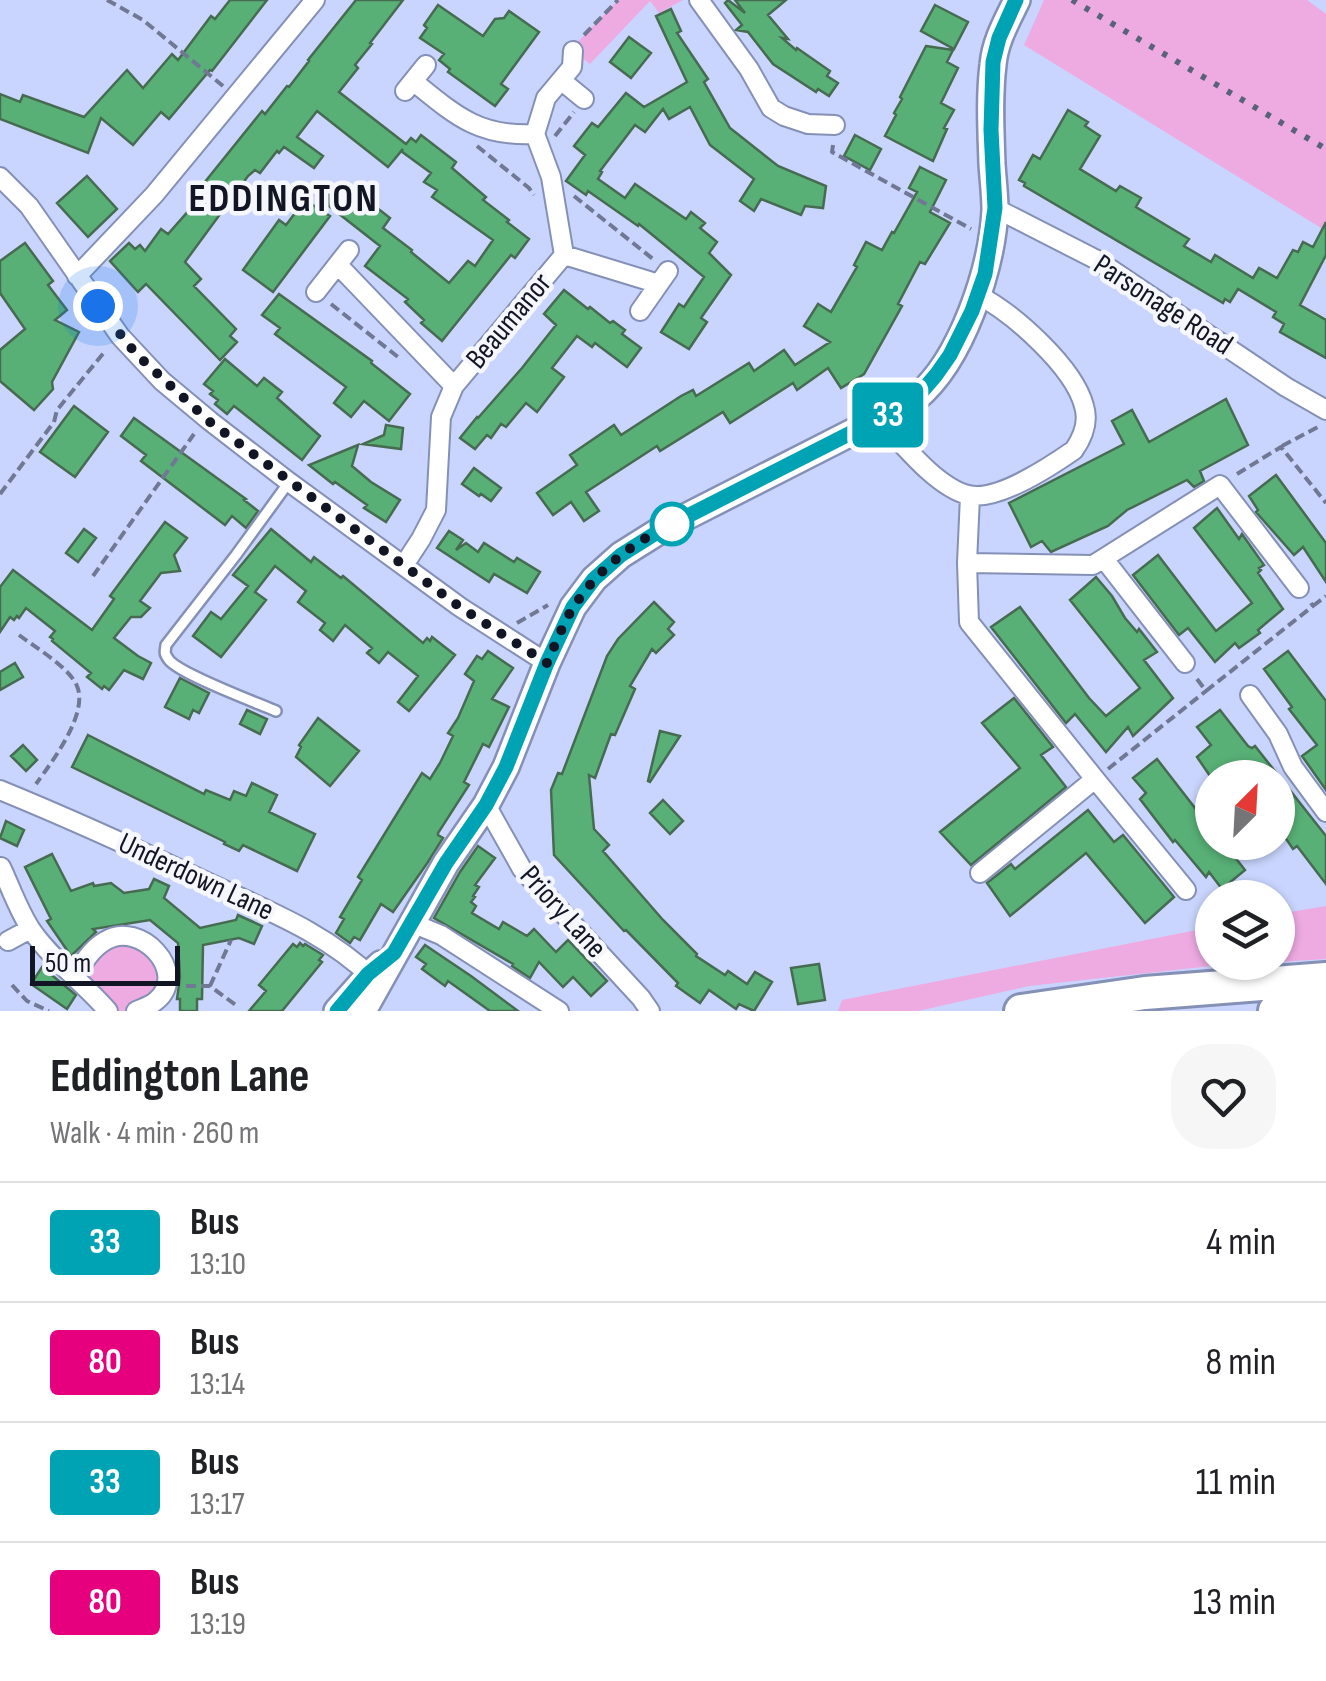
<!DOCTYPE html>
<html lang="en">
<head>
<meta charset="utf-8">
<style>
	body { margin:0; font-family:"Sofia Sans Condensed",sans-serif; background:#f6f6f6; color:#202124; height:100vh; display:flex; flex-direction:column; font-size:38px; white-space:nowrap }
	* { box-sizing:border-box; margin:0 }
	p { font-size:32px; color:#757577 }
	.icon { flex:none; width:55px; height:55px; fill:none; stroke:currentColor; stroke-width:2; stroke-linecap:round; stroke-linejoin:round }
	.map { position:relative; height:1011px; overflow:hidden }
	.sheet { display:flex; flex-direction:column; background:#fff; flex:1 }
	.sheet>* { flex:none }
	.badge { padding:0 20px; border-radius:8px; font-size:35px; line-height:65px }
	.needle { width:65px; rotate:24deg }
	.buttons { position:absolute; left:1195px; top:760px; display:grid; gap:20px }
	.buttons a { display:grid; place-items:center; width:100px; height:100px; border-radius:50%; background:#fff; box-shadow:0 2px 8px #0004; font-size:50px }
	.scale { position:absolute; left:30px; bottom:25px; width:150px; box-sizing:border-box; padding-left:10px; border:5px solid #121624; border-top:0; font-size:28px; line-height:35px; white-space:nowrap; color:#121624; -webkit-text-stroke:8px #f6f7fc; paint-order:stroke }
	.you { position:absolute; width:50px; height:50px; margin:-25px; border:8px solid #fff; border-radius:50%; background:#1a73e8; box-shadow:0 0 0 15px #1a73e833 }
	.map>.badge { position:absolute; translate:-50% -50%; box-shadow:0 0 0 5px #fff }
	.round { display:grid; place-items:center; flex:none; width:105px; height:105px; border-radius:40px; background:#f6f6f6 }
	.headline { display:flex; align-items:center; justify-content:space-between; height:170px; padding:0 50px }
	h1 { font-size:48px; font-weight:700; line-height:75px }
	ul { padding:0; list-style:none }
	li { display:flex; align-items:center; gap:30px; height:120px; padding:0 50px; border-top:2px solid #e0e0e0 }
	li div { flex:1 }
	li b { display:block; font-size:38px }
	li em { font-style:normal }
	li .badge { min-width:110px; font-weight:700; text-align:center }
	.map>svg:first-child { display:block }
	.green { fill:#eeabe2 }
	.building { fill:#58b076; stroke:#476b51; stroke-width:2.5 }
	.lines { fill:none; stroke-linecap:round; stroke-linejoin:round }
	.lane-casing { stroke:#8590b6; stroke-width:14 }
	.street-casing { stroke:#8590b6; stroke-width:22 }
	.secondary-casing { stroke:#8590b6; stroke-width:30 }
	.highway-casing { stroke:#8590b6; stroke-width:38 }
	.path { stroke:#707894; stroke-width:4; stroke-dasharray:10 5; stroke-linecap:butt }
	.lane { stroke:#fff; stroke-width:9 }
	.street { stroke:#fff; stroke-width:18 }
	.secondary { stroke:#fff; stroke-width:25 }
	.highway { stroke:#fff; stroke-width:32 }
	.rail { stroke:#5a627a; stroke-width:6; stroke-dasharray:5 10; stroke-linecap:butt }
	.line-casing { stroke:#fff; stroke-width:22 }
	.line { stroke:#00a3b4; stroke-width:15 }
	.walk { stroke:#121624; stroke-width:10; stroke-dasharray:0 18 }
	.stop-dot { fill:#fff; stroke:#00a3b4; stroke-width:5 }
	.labels { text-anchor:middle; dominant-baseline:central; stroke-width:9; stroke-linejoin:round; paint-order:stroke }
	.street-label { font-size:30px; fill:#121624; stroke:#f6f7fc }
	.district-label { font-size:40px; font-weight:bold; letter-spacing:2.5px; fill:#121624; stroke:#f6f7fc }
</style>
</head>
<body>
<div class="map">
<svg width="1326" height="1011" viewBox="0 0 1326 1011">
	<rect width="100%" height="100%" fill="#c9d5fe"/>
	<path class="green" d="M618,0H683L659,13L650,1L590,64L573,51V47Z
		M1044,0H1307L1326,14V231L1024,45Z
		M1326,906V959L1278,962V914Z
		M1212,927V962L1261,963L1221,965L1029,986L918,1011H838L842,1000Z
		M145,940L166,986L136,1011H108L85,986L84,962L94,949Z"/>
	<path class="building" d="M230,0H267L212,71L210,70L169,119L161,112L133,145L101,118L88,153L0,119V94L20,102L23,95L84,117L127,70L143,88L172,54L178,60L211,16L215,19Z
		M356,0H403L370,43L372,44L355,65L358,68L339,92L406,144L411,138L416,142L421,135L456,162L452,168L486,197L483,200L509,220L507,222L529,239L515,258L511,255L442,341L421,323L424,320L405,302L408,299L365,266L380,246L329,206L328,187L348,185L390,218L383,228L412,250L411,252L449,283L468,261L475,266L493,240L432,197L437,190L424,182L431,173L401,151L403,149L388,167L317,111L297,137L323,156L314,168L284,147L279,153L277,151L260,173L255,170L248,176L185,262L201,279L194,286L236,329L230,336L237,342L220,360L146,284L138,292L110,261L129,243L135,249L140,245L145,251L161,229L168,234L205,192L200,188L262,111L265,114L287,86L289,87L309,61L308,60Z
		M728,0L745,13L735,0H786L768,15L788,39L782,38L796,50L797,48L830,71L827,76L838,83L829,96L818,89L816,92L773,64L748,32L736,30L742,25L725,3Z
		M438,5L483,36L495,19L504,18L509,11L539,32L501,84L508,89L495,106L448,72L450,69L439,60L444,54L420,38L427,28L424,25Z
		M935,5L968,22L954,49L921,31Z
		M671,9L681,31L677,33L708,79L704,82L730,128L778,166L826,186L823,208L805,206L801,215L761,199L754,211L740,201L754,179L710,145L690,107L669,119L663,109L645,132L635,125L600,171L602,172L598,179L625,198L635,184L686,219L691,212L705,223L700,228L717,242L709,253L731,275L701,318L707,322L689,349L661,332L679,304L684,307L704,277L639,224L638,226L588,191L586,195L566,181L585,155L574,146L592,123L598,127L626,93L644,107L687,82L656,16Z
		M629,37L651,53L631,78L610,62Z
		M926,46L953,50L947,62L958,68L941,103L954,110L944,128L947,129L933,161L885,136L896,115L894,113L902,99L900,97Z
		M1068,110L1088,122L1085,126L1100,136L1080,169L1116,191L1120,186L1141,198L1136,207L1189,239L1184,246L1211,262L1215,255L1253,278L1259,268L1277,278L1293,250L1298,252L1303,242L1313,247L1326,222V255L1300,305L1326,320V358L1280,332L1284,324L1273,317L1276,312L1238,289L1230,302L1225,299L1223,303L1024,186L1025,183L1019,180L1033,155L1040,159Z
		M855,135L881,149L870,170L844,156Z
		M920,167L946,180L930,212L950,223L925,264L920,262L898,304L902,306L864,374L841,388L828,368L797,390L793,383L730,423L723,412L660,451L657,446L586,492L599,511L584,521L571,502L553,515L537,493L577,465L570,455L614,425L621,435L681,396L693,390L696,396L749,363L754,371L784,350L795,365L830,342L804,326L818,304L831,312L857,267L854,265L866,242L882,250L892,232L894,233L917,192L909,188Z
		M87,176L117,209L88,237L57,203Z
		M305,200L330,216L273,292L243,270L279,220L286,225Z
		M25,243L53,281L48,285L67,310L55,320L79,332L52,382L53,389L34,410L0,381V350L25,329L0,293V261Z
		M564,290L588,309L590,307L610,323L613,321L625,330L622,334L641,348L627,367L595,343L592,347L577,336L552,368L564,377L537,412L526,403L506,427L501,424L491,438L487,435L475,449L460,438L477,417L478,418L522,368L556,325L544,314Z
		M279,294L372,361L371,363L410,394L389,421L364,401L351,417L334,403L346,387L275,334L280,328L262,315Z
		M225,359L257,386L264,378L282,392L277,398L320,436L302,460L234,406L227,414L215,404L218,400L210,394L213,391L204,384Z
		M1226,399L1248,445L1200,471L1204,481L1194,487L1187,480L1127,510L1108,526L1051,552L1042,541L1031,547L1009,503L1124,444L1112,421L1132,410L1149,442Z
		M74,406L108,432L75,477L40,452Z
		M134,418L246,499L244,500L258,511L246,528L232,516L225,525L141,461L146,455L121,436Z
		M386,425L403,428L401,449L363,444L384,435Z
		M358,445L352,466L371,482L400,500L386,522L364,508L367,505L335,482L333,484L309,465Z
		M474,468L501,488L491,501L481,494L479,496L462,484Z
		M1276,475L1326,543V582L1303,547L1294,555L1256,512L1258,510L1249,496Z
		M1217,508L1239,539L1242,534L1264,565L1259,568L1261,570L1258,573L1283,609L1258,630L1260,633L1239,648L1235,643L1215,662L1188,628L1179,635L1133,575L1158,555L1216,631L1252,603L1194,528Z
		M165,522L187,538L174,555L180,571L161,573L140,601L150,608L141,617H131L114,638L138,656L151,663L143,679L124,670L109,690L104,686L102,689L87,677L91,673L52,641L53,639L50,637L55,631L26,608L19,618L17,616L14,620L10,617L0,632V587L13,570L92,630L114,599L110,596Z
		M84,529L96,538L78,562L66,553Z
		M271,529L311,562L314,557L341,578L343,576L423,643L427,638L430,641L432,637L455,655L409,711L398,702L418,676L388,652L379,663L367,653L372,648L345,625L333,641L320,630L325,623L298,602L306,591L275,566L255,592L266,600L221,657L193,636L211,612L221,619L248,586L233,575Z
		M449,531L463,540L456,550L466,543L478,552L484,543L514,562L517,558L540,572L527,593L494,574L489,582L437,548Z
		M1096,577L1112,596L1125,618L1137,632L1139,629L1157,652L1144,660L1173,698L1133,736L1128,727L1106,752L1075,714L1066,723L991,627L1020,607L1089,698L1106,716L1140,688L1070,600Z
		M654,602L674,622L668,629L674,635L656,653L652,649L630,686L635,689L615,735L611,734L595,778L589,775L594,829L609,845L603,851L663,920L697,954L696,956L725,975L728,971L747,984L755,972L772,982L754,1011L739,1004L736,1009L709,990L700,1003L676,986L678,983L626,930L624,931L554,855L551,790L558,773L562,774L607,656L618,639Z
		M488,651L513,668L492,699L509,707L489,747L483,744L464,782L469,785L438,833V835L443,838L428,862L393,912L381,904L360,940L354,937L350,943L336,933L344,919L340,917L362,880L358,877L422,773L430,779L440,763L453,736L448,733L458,718L474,681L465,674L477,656L482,659Z
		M1288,651L1326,701V790L1302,756L1317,745L1289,709L1292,707L1264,669Z
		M15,663L23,677L0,690V672Z
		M180,678L209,693L199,713L193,710L189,719L165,707Z
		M1014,698L1053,747L1041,755L1066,787L971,865L940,832L1020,768L982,723Z
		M247,710L267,719L260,734L240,724Z
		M1220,710L1248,746L1252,748L1255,746L1326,836V884L1297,846L1293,849L1278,827V778H1237L1228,764L1210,776L1197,757L1211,745L1197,727Z
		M318,718L359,751L330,786L296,757L301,747L299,745Z
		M660,731L680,736L650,782L648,781Z
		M88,735L204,794L206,790L230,800L234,791L246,796L252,783L277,795L269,812L315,834L297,871L243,845L239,851L224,844L225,842L72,767Z
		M23,745L37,760L26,771L11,756Z
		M1157,759L1212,830V842H1223L1245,870L1222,889L1209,872L1206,877L1175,840L1173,842L1140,799L1146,793L1133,778Z
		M663,800L683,821L670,834L650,813Z
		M1088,810L1114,842L1123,835L1174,897L1145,923L1086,853L1010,916L987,883L1011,864L1015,869Z
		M6,821L24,830L17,846L0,838Z
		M478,846L495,858L475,885L479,887L473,896L475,897L471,902L476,906L472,913L499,929L503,922L527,936L534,929L556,952L568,940L607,981L591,996L573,977L563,987L539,962L530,978L512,966L513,964L434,918L460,872Z
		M52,854L71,891L93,883L94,886L111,883L124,893L149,889L154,879L169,886L164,898L200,928L236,920L238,915L262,926L254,944L239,938L203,945L202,999H197V1011H180V999H177L180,977L178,943L150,920L93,929L96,932L71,956L47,921L51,919L25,867Z
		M300,943L303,946L305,944L323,955L319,960L322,962L282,1011H249L266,991L259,985L293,944L297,947Z
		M425,945L471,976L518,1011H490L448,981L445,986L422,969L426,964L416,957Z
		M819,964L825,1000L798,1004L791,968Z
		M42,967L76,995L67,1009L31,984Z"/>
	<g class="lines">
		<defs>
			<path id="lane" d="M276,711C255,702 180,674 169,660C164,653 165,653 166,645L236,555L289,482"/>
			<path id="street" d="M699,0L749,69L771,108L784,116L808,124L835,125
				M413,81C455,115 478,137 535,134
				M562,81L584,99
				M405,91L426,65
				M0,177L29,206L120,336L162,381L210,421L289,482L460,607L547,663
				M995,208L1097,260L1286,387L1326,410
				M564,255L659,284
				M338,265L454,386
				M77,276L154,195L315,0
				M316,292L349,250
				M640,311L668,271
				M880,420C902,443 936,487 968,495C997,502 1051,466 1074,450C1083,437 1089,422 1084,406C1074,367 1013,313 978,295
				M970,496L967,563L1093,565L1220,485L1299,588
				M1104,559L1185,663
				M967,563L969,622L1095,779L980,873
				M404,565L421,539L436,510L441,417L454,386L564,255L551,177L535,134L546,98L572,67L573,51
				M1250,695L1278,734L1293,767L1326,812
				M1095,779L1186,890
				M0,790C71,819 141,851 211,884C271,912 326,933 375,980
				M486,805L522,869L641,998L650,1011
				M1,867C11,888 19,912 32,931C54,962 84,983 108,1011
				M412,923L441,935L559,1011
				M8,941L30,929
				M75,977C83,963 91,949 105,941C140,919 189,972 157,1000C152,1005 143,1008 136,1011"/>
			<path id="secondary" d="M337,1011L369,975L381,964
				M363,1011L446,863L486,805L506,767L547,663L573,607L594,579L621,555L664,528L896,410C903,406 910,402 916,398C962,360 992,268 995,210C995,195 993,180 992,164C991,132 989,97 993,65C995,41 1007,21 1017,0"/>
			<path id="highway" d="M1021,1011L1145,993L1326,979
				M1275,1011L1326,1006"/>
		</defs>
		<use href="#lane" class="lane-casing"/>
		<use href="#street" class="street-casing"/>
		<use href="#secondary" class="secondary-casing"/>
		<use href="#highway" class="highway-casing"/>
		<path class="path" d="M107,0L143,20L223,86
			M584,35L618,0
			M555,136L574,112
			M833,145L832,152L971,229
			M477,146L529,188L534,195
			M574,196L653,259
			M331,304L398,357
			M1282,446L1318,427
			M1237,474L1281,447L1326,503
			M0,494L54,422L57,410L106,350
			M93,576L194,434
			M1313,606L1326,596
			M517,623L548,605
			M19,635C35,647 70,668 77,686C89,714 51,763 36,784
			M1197,679L1206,691L1313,606L1311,603
			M1108,769L1206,691
			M12,985L27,1001L49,1011
			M186,986H210L237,1006
			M210,986L231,940"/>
		<use href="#lane" class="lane"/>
		<use href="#street" class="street"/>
		<use href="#secondary" class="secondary"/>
		<use href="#highway" class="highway"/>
		<path class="rail" d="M1072,0L1326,149"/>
	</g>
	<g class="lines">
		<defs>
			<path id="line" d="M337,1011L368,974L394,953L446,863L486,805L506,767L547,663L573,607L594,579L621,555L664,528L896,410L917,397L936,375L950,355L972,311L985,274L995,208L991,130L993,62L999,38L1016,0"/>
		</defs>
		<use href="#line" class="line-casing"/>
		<use href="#line" class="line"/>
		<path class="walk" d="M98,306L136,354L210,422L460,607L547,663C556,644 563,622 575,605C598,569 634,542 672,524"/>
	</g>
	<circle class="stop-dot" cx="672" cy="524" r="20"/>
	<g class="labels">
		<g class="street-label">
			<text transform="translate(1163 305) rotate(33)">Parsonage Road</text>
			<text transform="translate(509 321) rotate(-50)">Beaumanor</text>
			<text transform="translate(196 877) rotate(25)">Underdown Lane</text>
			<text transform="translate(563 912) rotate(48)">Priory Lane</text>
		</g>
		<g class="district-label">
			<text x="284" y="199">EDDINGTON</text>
		</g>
	</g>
</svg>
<div class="buttons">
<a><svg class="needle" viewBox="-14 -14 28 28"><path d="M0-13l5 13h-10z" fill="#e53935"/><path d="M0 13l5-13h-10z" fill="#757577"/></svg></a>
<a><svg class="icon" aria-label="layers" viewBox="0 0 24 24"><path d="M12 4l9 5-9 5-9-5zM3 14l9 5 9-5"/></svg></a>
</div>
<div class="scale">50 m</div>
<div class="you" style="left:98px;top:306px"></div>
<b class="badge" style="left:888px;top:415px;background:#00a3b4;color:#fff">33</b>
</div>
<section class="sheet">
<div class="headline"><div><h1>Eddington Lane</h1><p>Walk · 4 min · 260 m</p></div><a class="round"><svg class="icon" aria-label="heart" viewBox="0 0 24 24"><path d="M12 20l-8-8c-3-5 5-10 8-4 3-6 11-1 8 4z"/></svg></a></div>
<ul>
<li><span class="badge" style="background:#00a3b4;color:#fff">33</span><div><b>Bus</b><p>13:10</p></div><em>4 min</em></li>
<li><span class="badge" style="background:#e6007e;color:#fff">80</span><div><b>Bus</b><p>13:14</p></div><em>8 min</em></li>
<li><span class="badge" style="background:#00a3b4;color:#fff">33</span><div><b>Bus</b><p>13:17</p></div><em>11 min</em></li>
<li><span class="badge" style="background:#e6007e;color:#fff">80</span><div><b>Bus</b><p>13:19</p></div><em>13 min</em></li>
</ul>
</section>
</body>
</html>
